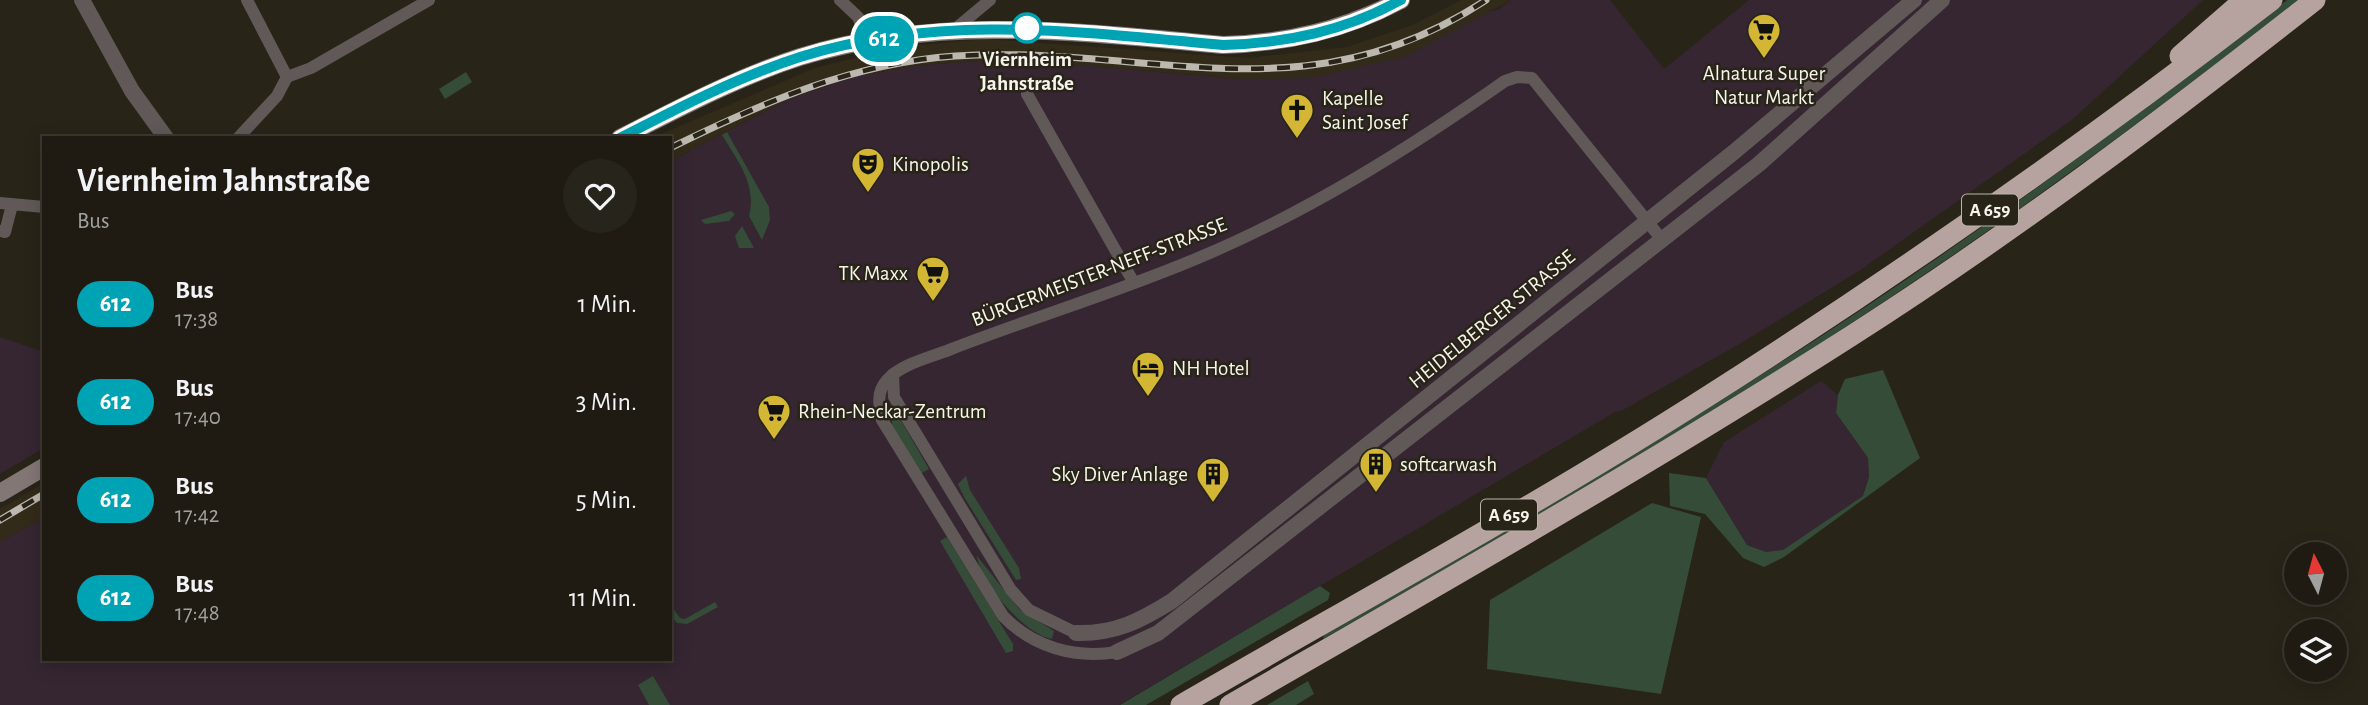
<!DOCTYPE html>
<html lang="de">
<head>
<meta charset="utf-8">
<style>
	body { margin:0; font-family:"Alegreya Sans",sans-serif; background:#27241b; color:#f1f3f6; height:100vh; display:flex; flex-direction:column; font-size:26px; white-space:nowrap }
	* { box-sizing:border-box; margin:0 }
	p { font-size:23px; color:#a1a19f }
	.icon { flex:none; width:38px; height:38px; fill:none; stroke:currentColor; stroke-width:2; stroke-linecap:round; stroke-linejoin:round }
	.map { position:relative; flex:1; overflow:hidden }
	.details { position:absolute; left:42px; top:136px; width:630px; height:525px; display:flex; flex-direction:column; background:#1f1b12; border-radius:0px; box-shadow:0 4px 18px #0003,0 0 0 2px #3c3932 }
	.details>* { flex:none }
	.badge { padding:0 14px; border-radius:23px; font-size:24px; line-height:46px }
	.needle { width:46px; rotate:354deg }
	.controls { position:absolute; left:2284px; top:542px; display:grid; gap:14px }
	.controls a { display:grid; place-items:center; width:63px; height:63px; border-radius:50%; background:#1f1b12; box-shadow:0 4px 18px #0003,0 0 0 2px #3c3932; font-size:35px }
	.map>.badge { position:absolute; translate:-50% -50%; box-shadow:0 0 0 4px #fff }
	.round { display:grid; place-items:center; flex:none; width:74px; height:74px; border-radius:37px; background:#27241b }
	.head { display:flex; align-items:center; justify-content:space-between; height:119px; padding:0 35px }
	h1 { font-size:33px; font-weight:600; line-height:52px }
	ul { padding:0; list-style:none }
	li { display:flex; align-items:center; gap:21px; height:98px; padding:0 35px }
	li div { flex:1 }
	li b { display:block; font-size:26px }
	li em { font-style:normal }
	li .badge { min-width:77px; font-weight:700; text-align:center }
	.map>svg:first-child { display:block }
	.commercial { fill:#352632 }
	.built { fill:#332b19 }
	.green { fill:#344c38 }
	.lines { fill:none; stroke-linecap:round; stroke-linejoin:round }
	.minor { stroke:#615958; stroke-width:12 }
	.tertiary { stroke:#615958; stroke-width:16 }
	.secondary { stroke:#837776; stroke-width:18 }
	.motorway { stroke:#b6a3a0; stroke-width:21 }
	.rail-casing { stroke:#bcb8af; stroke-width:7 }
	.rail { stroke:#292418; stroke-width:4.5; stroke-dasharray:13; stroke-linecap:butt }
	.line-casing { stroke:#fff; stroke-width:16 }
	.line { stroke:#00a3b4; stroke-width:10 }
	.stop-dot { fill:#fff; stroke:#00a3b4; stroke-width:3.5 }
	.labels { text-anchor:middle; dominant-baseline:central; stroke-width:5; stroke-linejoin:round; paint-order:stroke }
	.shield { fill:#292418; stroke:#b9b6ac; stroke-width:2 }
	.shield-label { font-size:19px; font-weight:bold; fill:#f7f4ec }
	.stop-label { font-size:21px; font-weight:bold; fill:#f7f4ec; stroke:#292418 }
	.poi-label { font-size:21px; fill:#f7f4ec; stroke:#292418; text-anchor:start }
	.street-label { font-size:21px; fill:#f7f4ec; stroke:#292418 }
</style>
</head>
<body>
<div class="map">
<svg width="2368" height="705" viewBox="0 0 2368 705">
	<rect width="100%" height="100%" fill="#292418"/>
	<path class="commercial" d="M1511,0H1610L1664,69L1749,0H2203L2073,119L1862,269L1743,342L1621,411L1615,412L1119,705H0V542L44,517V660H670V161L791,98L856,76L920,65L1009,59L1240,79L1499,9Z
		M0,337L44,352V448L0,474Z
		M1821,381L1838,395L1836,413L1868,458L1869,477L1863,496L1783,551L1766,552L1747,545L1706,478L1724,442Z"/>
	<path class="built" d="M1461,0H1511L1407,56L1312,78L1240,79L1009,59L920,65L856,76L791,98L670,161V138H652L815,68L897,47L986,39L1248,58L1347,47L1415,24Z
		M44,483V517L0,542V509Z"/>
	<path class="green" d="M2287,0H2299C2146,119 1990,234 1827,339C1663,445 1493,542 1323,639L1324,634C1492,536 1663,440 1826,333C1985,229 2137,116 2287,0Z
		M466,72L472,82L445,99L439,89Z
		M727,132L769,207L770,220L762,240L749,216C757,185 738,161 722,135Z
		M731,211L735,214L729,221L705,224L701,220Z
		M742,226L754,248H739L735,236Z
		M1883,370L1920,458L1784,557L1764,567L1743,558L1705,514L1670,506L1669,473L1706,478L1747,545L1766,552L1783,550L1863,496L1869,477L1868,458L1836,413L1838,395L1845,379Z
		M892,405L929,469L920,474L892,427Z
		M966,476L970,490L1019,568L1021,579L1016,580L964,497L958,484Z
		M1652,503L1701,517L1661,694L1487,669L1490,600Z
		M947,537L1013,644V651L1006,653L940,541Z
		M977,556L1020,610L1054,631L1052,639C1024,634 979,581 977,556Z
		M1320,586L1330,593L1328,600L1146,705H1120Z
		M715,602L718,607L687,624L677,623L670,615L672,607L680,618L685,619Z
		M653,676L670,705H649L638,685Z
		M1308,681L1314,694L1296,705H1267Z"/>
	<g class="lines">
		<path class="minor" d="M247,0L287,77
			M840,0L858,17L868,42
			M955,29L990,0
			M1027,94L1134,283
			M238,138L277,96L287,77L311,68L429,0
			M0,203L44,207
			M0,231L5,232L12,205
			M893,374L894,397L1011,590L1029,610L1076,633
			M1117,652C1074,659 1033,647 1003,616L882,420C879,406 876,392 887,380C902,363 933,357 954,348C1034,317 1118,292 1198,258C1308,212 1408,149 1505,81L1517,77L1532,78L1663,241"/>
		<path class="tertiary" d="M82,0L132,91L166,138
			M1076,633C1115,634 1140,621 1172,601L1734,152L1914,0
			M1117,652L1158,633L1759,164L1942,0"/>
		<path class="secondary" d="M620,138C678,109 737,77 800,57C939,14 1081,32 1223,45C1287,43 1344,30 1401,0
			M0,493L44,467"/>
		<path class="motorway" d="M2180,56L2244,0
			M1181,705C1352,606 1527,511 1694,405C1893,279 2085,144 2272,0
			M1230,705C1438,585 1648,466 1851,336C2012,233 2165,118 2315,0"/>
		<defs>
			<path id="rail" d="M670,148C762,103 852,63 955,56C1150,44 1304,120 1486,0
				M0,520L44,494"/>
		</defs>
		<use href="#rail" class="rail-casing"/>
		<use href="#rail" class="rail"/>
	</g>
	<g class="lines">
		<defs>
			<path id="line" d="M620,138C678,108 738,77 800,57C941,13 1080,32 1223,45C1287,43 1345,31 1401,0"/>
		</defs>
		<use href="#line" class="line-casing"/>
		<use href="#line" class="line"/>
	</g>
	<defs>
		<symbol id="supermarket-pin" viewBox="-11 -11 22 30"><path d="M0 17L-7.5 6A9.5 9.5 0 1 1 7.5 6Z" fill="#d4b635" stroke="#292418"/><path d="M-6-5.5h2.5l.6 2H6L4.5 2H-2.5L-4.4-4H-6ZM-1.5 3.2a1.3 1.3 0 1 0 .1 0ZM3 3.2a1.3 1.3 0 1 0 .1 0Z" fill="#111"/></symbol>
		<symbol id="church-pin" viewBox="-11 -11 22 30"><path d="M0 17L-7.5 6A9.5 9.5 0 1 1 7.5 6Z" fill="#d4b635" stroke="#292418"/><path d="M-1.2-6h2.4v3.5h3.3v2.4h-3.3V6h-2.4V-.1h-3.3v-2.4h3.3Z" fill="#111"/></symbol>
		<symbol id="theatre-pin" viewBox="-11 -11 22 30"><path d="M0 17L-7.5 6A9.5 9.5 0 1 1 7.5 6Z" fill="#d4b635" stroke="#292418"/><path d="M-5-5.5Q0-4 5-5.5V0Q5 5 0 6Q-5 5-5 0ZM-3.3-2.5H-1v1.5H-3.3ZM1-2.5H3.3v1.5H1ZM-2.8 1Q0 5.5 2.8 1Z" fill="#111"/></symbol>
		<symbol id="hotel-pin" viewBox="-11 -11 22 30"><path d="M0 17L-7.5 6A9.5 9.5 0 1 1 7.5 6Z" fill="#d4b635" stroke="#292418"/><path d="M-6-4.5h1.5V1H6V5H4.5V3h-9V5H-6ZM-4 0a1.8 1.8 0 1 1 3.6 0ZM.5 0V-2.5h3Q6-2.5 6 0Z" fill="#111"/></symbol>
		<symbol id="building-pin" viewBox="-11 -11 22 30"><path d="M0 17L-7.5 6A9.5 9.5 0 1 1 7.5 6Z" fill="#d4b635" stroke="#292418"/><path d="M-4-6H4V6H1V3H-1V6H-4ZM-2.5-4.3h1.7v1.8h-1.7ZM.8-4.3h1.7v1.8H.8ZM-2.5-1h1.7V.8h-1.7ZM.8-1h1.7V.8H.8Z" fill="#111"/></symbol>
	</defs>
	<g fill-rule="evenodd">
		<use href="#supermarket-pin" x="1745" y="11" width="38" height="52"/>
		<use href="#church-pin" x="1278" y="91" width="38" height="52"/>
		<use href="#theatre-pin" x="849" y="145" width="38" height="52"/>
		<use href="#supermarket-pin" x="914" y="254" width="38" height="52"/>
		<use href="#hotel-pin" x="1129" y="349" width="38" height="52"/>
		<use href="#supermarket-pin" x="755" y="392" width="38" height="52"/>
		<use href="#building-pin" x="1357" y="445" width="38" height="52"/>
		<use href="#building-pin" x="1194" y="455" width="38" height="52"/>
	</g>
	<circle class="stop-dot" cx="1027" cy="28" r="14"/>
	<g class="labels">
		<g class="shield">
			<rect x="1962" y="194.5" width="56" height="31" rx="5"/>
			<rect x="1481" y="499.5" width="56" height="31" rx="5"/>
		</g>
		<g class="shield-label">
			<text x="1990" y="210">A 659</text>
			<text x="1509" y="515">A 659</text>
		</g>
		<g class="stop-label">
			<text x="1027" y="59">Viernheim<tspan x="1027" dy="24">Jahnstraße</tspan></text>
		</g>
		<g class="poi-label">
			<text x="1764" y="73" text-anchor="middle">Alnatura Super<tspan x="1764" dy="24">Natur Markt</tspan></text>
			<text x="1322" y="98">Kapelle<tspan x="1322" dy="24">Saint Josef</tspan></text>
			<text x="892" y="164">Kinopolis</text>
			<text x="908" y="273" text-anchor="end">TK Maxx</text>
			<text x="1172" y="368">NH Hotel</text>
			<text x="798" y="411">Rhein-Neckar-Zentrum</text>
			<text x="1400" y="464">softcarwash</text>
			<text x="1188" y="474" text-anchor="end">Sky Diver Anlage</text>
		</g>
		<g class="street-label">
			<text transform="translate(1099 272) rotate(-21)">BÜRGERMEISTER-NEFF-STRASSE</text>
			<text transform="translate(1492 319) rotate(-39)">HEIDELBERGER STRASSE</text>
		</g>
	</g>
</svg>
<div class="controls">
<a><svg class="needle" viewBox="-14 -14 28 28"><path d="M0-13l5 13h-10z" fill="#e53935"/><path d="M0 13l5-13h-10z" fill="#a1a19f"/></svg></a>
<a><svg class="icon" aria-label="layers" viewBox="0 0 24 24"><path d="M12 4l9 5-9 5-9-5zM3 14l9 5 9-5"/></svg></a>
</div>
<b class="badge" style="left:884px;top:39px;background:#00a3b4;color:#fff">612</b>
<section class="details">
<div class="head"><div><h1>Viernheim Jahnstraße</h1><p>Bus</p></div><a class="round"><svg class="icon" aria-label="heart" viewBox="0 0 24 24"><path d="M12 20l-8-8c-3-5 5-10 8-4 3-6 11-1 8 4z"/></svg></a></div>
<ul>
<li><span class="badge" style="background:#00a3b4;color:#fff">612</span><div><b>Bus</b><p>17:38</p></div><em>1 Min.</em></li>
<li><span class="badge" style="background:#00a3b4;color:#fff">612</span><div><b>Bus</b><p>17:40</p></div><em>3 Min.</em></li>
<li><span class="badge" style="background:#00a3b4;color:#fff">612</span><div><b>Bus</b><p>17:42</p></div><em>5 Min.</em></li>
<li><span class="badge" style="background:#00a3b4;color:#fff">612</span><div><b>Bus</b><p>17:48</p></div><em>11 Min.</em></li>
</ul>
</section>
</div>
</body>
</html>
